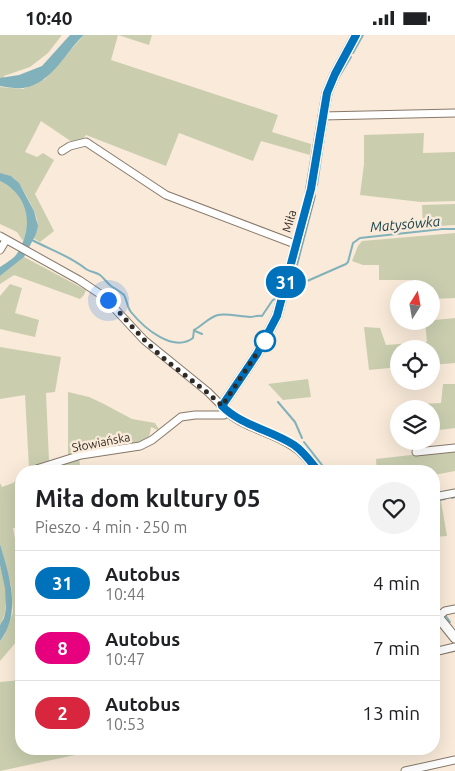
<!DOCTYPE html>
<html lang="pl">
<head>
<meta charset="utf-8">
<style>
	body { margin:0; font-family:Ubuntu,sans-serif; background:#f2f2f2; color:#202124; height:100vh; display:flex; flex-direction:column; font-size:19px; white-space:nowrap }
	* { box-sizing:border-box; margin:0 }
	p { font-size:16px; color:#757577 }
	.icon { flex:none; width:28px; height:28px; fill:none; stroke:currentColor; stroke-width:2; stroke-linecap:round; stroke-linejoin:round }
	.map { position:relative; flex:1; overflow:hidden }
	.side { position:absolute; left:15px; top:430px; width:425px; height:290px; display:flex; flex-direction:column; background:#fff; border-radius:20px; box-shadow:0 5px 20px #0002 }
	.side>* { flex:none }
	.badge { padding:0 10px; border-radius:16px; font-size:18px; line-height:32px }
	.needle { width:32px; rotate:11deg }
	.controls { position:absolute; left:390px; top:245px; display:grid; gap:10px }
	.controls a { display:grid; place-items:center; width:50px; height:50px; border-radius:50%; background:#fff; box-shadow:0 5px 20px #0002; font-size:25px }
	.you { position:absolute; width:25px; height:25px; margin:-12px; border:4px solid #fff; border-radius:50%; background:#1a73e8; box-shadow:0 0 0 8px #1a73e833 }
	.map>.badge { position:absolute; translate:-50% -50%; box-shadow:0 0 0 2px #fff }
	.round { display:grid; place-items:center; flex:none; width:52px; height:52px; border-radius:26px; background:#f2f2f2 }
	.head { display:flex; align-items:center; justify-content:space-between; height:85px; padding:0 20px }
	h1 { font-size:24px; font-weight:700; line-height:38px }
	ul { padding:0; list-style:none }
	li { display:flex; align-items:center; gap:15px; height:65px; padding:0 20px; border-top:1px solid #e0e0e0 }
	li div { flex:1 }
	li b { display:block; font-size:19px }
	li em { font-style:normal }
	li .badge { min-width:55px; font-weight:700; text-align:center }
	.status { display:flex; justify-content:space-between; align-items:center; height:35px; padding:0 25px; background:#fff; direction:ltr }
	.status svg { height:14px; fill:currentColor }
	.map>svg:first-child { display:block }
	.green { fill:#caceaf }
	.water { fill:#81b1bb }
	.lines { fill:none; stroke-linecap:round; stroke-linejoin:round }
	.stream { stroke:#81b1bb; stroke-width:2 }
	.minor-casing { stroke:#86796a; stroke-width:9 }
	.tertiary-casing { stroke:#86796a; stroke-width:11 }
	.minor { stroke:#fff; stroke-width:7 }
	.tertiary { stroke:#fff; stroke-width:9 }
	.line-casing { stroke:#fff; stroke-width:11 }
	.line { stroke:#0072bc; stroke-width:8 }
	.walk { stroke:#302a24; stroke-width:5; stroke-dasharray:0 9 }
	.stop-dot { fill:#fff; stroke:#0072bc; stroke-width:2.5 }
	.labels { text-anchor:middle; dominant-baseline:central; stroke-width:5; stroke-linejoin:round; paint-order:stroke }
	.street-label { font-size:12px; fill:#302a24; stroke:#f9ead9 }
	.water-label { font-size:14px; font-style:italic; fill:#17444c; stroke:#f9ead9 }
</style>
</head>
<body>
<div class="status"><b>10:40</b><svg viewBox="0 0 49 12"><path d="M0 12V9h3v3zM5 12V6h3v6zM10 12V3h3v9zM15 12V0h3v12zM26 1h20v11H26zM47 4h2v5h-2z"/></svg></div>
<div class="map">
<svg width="455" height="736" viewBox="0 0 455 736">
	<rect width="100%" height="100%" fill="#f9ead9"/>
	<path class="green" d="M0,0H62L48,18L30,32L4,41V44L0,43Z
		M84,0H152L149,10L118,0L111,25L278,80L272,97L311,109L310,120L261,106L253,126L179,98L166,131L86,100L83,104L75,109L41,86L25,117L37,122L43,118L54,125L35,159L54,196L40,207L33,203C36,198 38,190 37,184C35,175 19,145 12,142C9,140 4,140 0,138V52L23,54L45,44Z
		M424,98L423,118L455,117V166L421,167L360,160L364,129V100Z
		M0,146C6,149 12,153 17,157C28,169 31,192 23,206L17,197L0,189Z
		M455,169V190L423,192L422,170Z
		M455,198V263L431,264V254H411L410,245H379V230H363L352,226L358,211L362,206Z
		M24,222L86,255L84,260L80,264L14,240L0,249V241Z
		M10,249L22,253L15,278L39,285L35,302L0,294V261Z
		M455,283V328L431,330V314H399V332L369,335L364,292L380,293L386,310L427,307L425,286Z
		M0,312L61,322L55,357L46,358L49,426L29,433L25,360L0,364Z
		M308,344L311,362L283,365L268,349Z
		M443,349H455V393L431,396V374H421L419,369L441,368Z
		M68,357L89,362L102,368L132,384L155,388L160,396L151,392L149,403L140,408L68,420Z
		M455,415V436L434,440V436H377L376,424Z
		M79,423L81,436H36Z
		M21,441V492L13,493L17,515L21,514V521L17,522L16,524L21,544V592L17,606L0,626V606L4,601L13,577L11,550L0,509V448L2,452L13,448Z
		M441,466L447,501L434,502V467Z
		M0,530C6,548 10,573 0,590Z
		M21,645V714H94V716L0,736V647Z"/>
	<path class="water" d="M70,0H84C65,17 52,49 23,53C16,54 7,52 0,51V43L19,40L42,31Z
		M0,138L11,141L19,148L34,176L38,191L36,199L24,222L0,241V232C6,228 15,223 18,217C34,191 29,160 0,146Z
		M0,509C9,540 22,577 0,606V590L4,583L6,573L5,553L0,530Z"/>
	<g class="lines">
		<path class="stream" d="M353,18L363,0
			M334,50L351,22
			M328,75L332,57
			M317,150L326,89
			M32,205C51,215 70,221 86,234C90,237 96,237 100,240C104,243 107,248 111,251C115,254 120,256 124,260C127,265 127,272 131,277C144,293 173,318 193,303L194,295C202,291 209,282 218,280C226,278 242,282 250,282C254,282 257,280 262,281L272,266L278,261
			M291,253L315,161
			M289,254L346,229L348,227L353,208L360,203L442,194H455
			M195,296L202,299
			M278,367L295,387L302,403
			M304,407L326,435
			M452,463L455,462
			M434,466L445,464
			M434,568L440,576
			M445,580L450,587"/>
		<defs>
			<path id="minor" d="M322,81L455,78
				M62,116L70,111L86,107L166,160L295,209
				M0,201L79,245L103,261L144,305L208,357L222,371
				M0,215L6,205
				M416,417L455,413
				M30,436L81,420L140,411L152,405L181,382L195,380H224L227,377
				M434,462L455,458
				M438,582L445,576L455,574
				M434,617L455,612
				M405,736L455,725"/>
			<path id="tertiary" d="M318,436C311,427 304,417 294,411C271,395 241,392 222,371L257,319L277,281L309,164L327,58L335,39L356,0
				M434,577L455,603"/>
		</defs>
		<use href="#minor" class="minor-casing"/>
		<use href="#tertiary" class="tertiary-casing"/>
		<use href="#minor" class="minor"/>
		<use href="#tertiary" class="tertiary"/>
	</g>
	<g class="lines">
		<defs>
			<path id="line" d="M318,436C311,427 304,417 294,410C271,395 242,391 222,371L257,319L277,281L311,154L327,58L335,39L356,0"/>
		</defs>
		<use href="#line" class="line-casing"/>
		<use href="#line" class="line"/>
		<path class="walk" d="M108,265C125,283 140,302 159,319C179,337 202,351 222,371L265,306"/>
	</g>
	<circle class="stop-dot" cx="265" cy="306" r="10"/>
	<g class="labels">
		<g class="street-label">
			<text transform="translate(289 186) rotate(-73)">Miła</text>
			<text transform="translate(101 407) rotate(-11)">Słowiańska</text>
		</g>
		<g class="water-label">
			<text transform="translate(405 189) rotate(-5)">Matysówka</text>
		</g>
	</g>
</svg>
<div class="controls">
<a><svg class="needle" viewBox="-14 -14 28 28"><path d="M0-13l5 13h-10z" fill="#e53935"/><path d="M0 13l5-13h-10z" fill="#757577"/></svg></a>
<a><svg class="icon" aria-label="locate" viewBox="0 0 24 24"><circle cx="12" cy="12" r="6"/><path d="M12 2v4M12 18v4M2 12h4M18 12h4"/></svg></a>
<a><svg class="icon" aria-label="layers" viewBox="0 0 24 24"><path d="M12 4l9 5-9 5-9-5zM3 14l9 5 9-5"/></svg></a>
</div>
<div class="you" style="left:108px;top:265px"></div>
<b class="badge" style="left:286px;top:247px;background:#0072bc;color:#fff">31</b>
<section class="side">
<div class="head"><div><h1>Miła dom kultury 05</h1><p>Pieszo · 4 min · 250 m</p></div><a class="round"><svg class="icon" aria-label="heart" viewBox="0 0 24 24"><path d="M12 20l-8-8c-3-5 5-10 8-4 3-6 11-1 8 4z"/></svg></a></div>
<ul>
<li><span class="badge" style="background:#0072bc;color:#fff">31</span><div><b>Autobus</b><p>10:44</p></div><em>4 min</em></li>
<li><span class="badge" style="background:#e6007e;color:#fff">8</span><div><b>Autobus</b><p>10:47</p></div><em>7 min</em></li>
<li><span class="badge" style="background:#d7263d;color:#fff">2</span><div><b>Autobus</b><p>10:53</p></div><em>13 min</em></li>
</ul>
</section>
</div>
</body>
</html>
